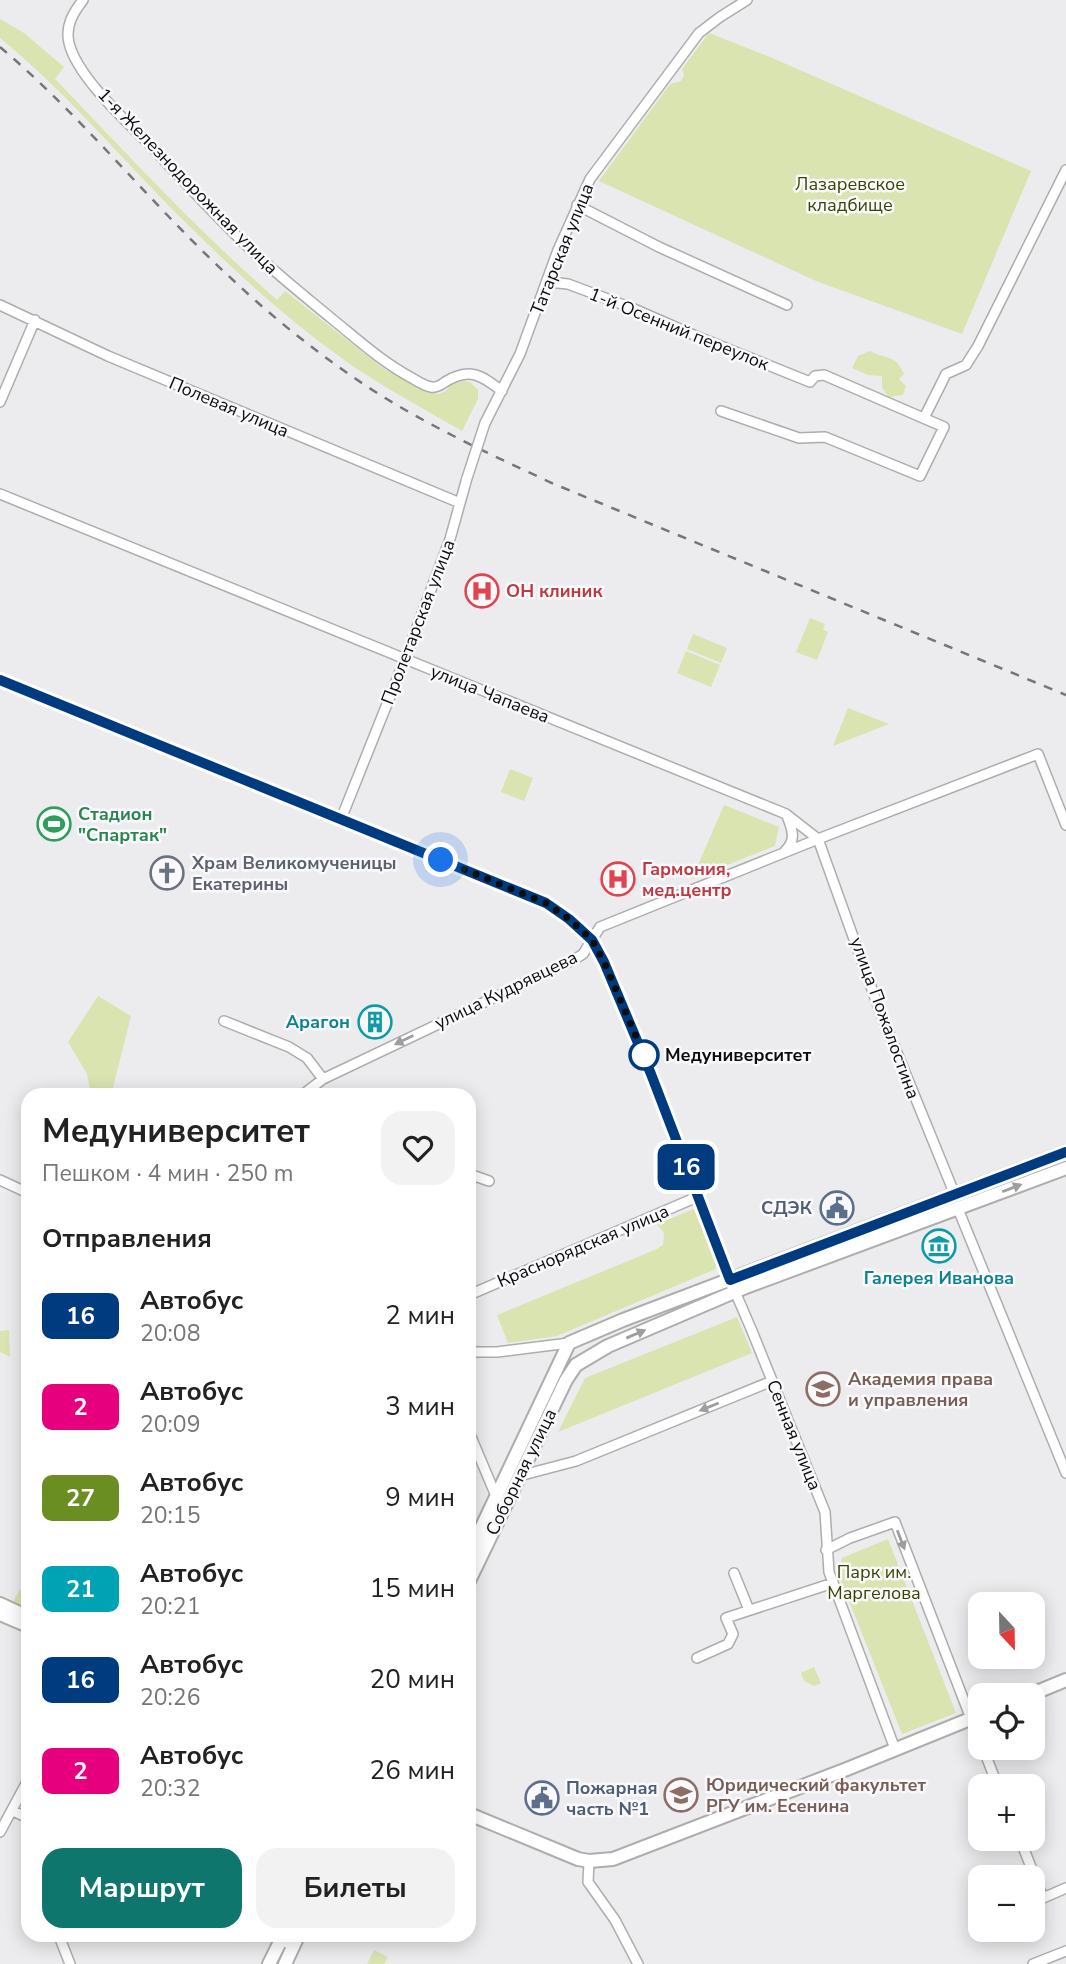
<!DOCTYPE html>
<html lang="ru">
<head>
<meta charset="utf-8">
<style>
	body { margin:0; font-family:"Nunito Sans",sans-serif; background:#f2f2f2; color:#222; height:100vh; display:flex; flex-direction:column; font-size:26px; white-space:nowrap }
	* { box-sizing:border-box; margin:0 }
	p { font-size:23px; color:#767676 }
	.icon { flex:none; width:38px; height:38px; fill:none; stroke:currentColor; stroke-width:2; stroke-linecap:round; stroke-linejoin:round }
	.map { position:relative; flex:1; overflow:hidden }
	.sheet { position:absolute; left:21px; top:1088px; width:455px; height:854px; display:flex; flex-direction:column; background:#fff; border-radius:21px; box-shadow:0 4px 18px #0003 }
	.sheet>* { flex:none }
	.badge { padding:0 14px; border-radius:10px; font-size:24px; line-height:46px }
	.needle { width:46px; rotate:158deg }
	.buttons { position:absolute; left:968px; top:1592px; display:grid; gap:14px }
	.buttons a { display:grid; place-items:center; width:77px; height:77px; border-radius:14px; background:#fff; box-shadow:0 4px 18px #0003; font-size:35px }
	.you { position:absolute; width:35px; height:35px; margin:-18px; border:5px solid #fff; border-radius:50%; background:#1a73e8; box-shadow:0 0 0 10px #1a73e833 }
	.map>.badge { position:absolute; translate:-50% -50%; box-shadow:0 0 0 4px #fff }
	h2 { padding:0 21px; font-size:26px; line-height:63px }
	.round { display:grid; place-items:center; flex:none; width:74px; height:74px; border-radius:21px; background:#f2f2f2 }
	.headline { display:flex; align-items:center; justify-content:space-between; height:119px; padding:0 21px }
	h1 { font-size:33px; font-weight:700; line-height:52px }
	.primary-button { display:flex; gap:14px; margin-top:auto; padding:14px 21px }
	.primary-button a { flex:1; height:80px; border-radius:21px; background:#0f766e; color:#fff; font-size:28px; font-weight:700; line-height:80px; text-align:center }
	.primary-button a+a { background:#f2f2f2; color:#222 }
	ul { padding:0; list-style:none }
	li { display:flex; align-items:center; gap:21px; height:91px; padding:0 21px }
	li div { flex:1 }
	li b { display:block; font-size:26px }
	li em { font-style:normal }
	li .badge { min-width:77px; font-weight:700; text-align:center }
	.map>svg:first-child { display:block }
	.green { fill:#d9e4b1 }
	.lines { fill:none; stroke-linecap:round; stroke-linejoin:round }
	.minor-casing { stroke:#adadae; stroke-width:12 }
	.major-casing { stroke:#adadae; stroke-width:16 }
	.minor { stroke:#fff; stroke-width:9 }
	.major { stroke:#fff; stroke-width:12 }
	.rail { stroke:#767678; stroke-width:2.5; stroke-dasharray:9 9; stroke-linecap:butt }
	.minor-bridge-casing { stroke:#adadae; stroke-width:12; stroke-linecap:butt }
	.minor-bridge { stroke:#fff; stroke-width:9 }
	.oneway { fill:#9e9e9f }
	.line-casing { stroke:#fff; stroke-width:16 }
	.line { stroke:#003b80; stroke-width:10 }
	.walk { stroke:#0d0d0e; stroke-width:7; stroke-dasharray:0 12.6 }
	.stop-dot { fill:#fff; stroke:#003b80; stroke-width:3.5 }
	.labels { text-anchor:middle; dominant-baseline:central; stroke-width:5; stroke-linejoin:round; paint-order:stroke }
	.street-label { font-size:18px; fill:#0d0d0e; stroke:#f9f9fb }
	.park-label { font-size:18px; fill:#3a4400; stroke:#f9f9fb }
	.health-label { font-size:18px; font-weight:bold; fill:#be3a42; stroke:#f9f9fb; text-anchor:start }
	.leisure-label { font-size:18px; font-weight:bold; fill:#27864d; stroke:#f9f9fb; text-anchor:start }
	.worship-label { font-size:18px; font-weight:bold; fill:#5b616d; stroke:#f9f9fb; text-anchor:start }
	.culture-label { font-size:18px; font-weight:bold; fill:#0d838f; stroke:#f9f9fb; text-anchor:end }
	.stop-label { font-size:18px; font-weight:bold; fill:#0d0d0e; stroke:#f9f9fb; text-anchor:start }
	.service-label { font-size:18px; font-weight:bold; fill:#4e5e75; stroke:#f9f9fb; text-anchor:end }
	.education-label { font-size:18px; font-weight:bold; fill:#785e54; stroke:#f9f9fb; text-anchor:start }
</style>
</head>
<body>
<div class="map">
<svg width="1066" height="1964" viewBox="0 0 1066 1964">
	<rect width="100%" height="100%" fill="#ececee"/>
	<path class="green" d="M0,19L24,33L64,67L55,79C127,154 198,231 277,300L285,291L384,369L427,392L439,394L446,391L450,385L463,381L470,382L478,390V399L462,431C427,411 391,391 357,369C293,325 235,272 180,217C120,157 66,92 0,38Z
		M709,33L770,57L1031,171L962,334L816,281L599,181L670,84L681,81L684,75L682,69Z
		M870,351C887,360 895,354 904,374L899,379L906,386L903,395L889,397L882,388V376L868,375L852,368L858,356Z
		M810,618L825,624L823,630L828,632L817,660L796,652Z
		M693,634L727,648L721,663L687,649Z
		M686,651L720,665L711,687L677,673Z
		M848,708L889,724L833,746Z
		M510,769L533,778L524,801L501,792Z
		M724,805L779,827L775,846L692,879Z
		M98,996L131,1016L111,1095H91L87,1074L68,1042Z
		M694,1209L718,1268L557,1336L508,1343L497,1315L657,1249L663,1245L664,1233L657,1224Z
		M737,1317L752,1353L558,1432L585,1378Z
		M9,1330L10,1357L0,1352V1331Z
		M888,1539L956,1713L902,1734L838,1573L842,1558Z
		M28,1577V1614L10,1606Z
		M814,1667L821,1683L814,1686L804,1681L801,1673Z
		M374,1950L388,1957L384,1964H367Z"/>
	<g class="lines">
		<defs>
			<path id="minor" d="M83,0C73,13 65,26 69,43C77,76 123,118 147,142C180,177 212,212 246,245C273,271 302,294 331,318C357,339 382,362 412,378C417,381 425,386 431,387C436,388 441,385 445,382C470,367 481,375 502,391
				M577,205L659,247L787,305
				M547,282L568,284L632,308L696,336L810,382L815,376L824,375L944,427L920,476L825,437L799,438L721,411
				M0,305L108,356L460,503
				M0,402L35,320
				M924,418L946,374L966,365L978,346L1066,170
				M485,423L520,354L558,250L590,179L699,33L720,17L747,0
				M0,494L786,814L818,839
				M0,679L546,903L569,919L592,940L604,962L644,1055L721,1259L752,1331L825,1512L829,1572L895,1749
				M341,819L405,659L450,539L467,478
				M818,839L878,1006L955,1195
				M785,851C797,840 792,829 787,816
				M224,1021L289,1047L307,1058L323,1079
				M301,1096L323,1079L575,959L583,954L600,927L818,839L1038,754L1066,825
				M469,1174L489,1181
				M0,1180L28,1193
				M958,1209L1066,1473
				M469,1295L697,1197
				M469,1352H497L569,1343
				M469,1432L496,1496
				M519,1476L576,1461L772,1381
				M826,1550L850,1538L895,1522L980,1742
				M734,1573L749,1610
				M697,1658L728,1644L733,1634L726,1618L833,1583
				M983,1748L998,1787
				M13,1811L28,1818
				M0,1832L28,1780
				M1020,1839L1043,1898L1066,1888
				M589,1861L588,1882L615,1920L638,1964
				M59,1936L70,1964
				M271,1936L293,1946
				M1033,1964L1066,1951"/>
			<path id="major" d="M469,1554L569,1343L623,1320L1066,1152
				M469,1581L566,1380L576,1365L608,1346L746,1287L1066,1168
				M0,1604L28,1617
				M0,1614L28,1626
				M1027,1696L1066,1680
				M469,1814L578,1859L589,1861L613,1859L847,1769L980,1715
				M269,1964L283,1936
				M285,1964L298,1936"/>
		</defs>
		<use href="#minor" class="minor-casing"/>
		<use href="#major" class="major-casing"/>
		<use href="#minor" class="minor"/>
		<use href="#major" class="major"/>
		<path class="rail" d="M0,47C84,118 152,206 233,280C270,315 311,348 353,377C415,420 485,452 554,484L1066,695"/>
		<defs>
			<path id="minor-bridge" d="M467,478L485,423"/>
		</defs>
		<use href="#minor-bridge" class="minor-bridge-casing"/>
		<use href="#minor-bridge" class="minor-bridge"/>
	</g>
	<defs><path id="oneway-solid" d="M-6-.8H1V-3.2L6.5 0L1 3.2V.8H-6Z" transform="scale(1.75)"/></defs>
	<g class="oneway">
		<use href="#oneway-solid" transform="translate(404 1040) rotate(154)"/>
		<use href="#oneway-solid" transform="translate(1012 1188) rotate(-21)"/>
		<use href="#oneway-solid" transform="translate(636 1334) rotate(-23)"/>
		<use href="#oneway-solid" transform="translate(709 1407) rotate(158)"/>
		<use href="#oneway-solid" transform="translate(901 1540) rotate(69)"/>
	</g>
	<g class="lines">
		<defs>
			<path id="line" d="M0,680L546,903L569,919L592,940L604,962L651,1074L730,1280L1066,1152"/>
		</defs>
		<use href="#line" class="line-casing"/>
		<use href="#line" class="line"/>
		<path class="walk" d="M441,860L546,903L569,919L592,940L604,962L644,1055"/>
	</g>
	<defs>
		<symbol id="hospital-ring" viewBox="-11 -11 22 22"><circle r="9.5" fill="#f9f9fb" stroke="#e0444e" stroke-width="1.5"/><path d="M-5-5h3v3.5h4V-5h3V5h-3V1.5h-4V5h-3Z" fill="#e0444e"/></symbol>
		<symbol id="stadium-ring" viewBox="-11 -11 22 22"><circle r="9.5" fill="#f9f9fb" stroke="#2e9e5b" stroke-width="1.5"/><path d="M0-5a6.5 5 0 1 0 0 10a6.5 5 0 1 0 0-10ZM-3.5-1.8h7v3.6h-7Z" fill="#2e9e5b"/></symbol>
		<symbol id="church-ring" viewBox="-11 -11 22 22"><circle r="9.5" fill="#f9f9fb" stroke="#6b7280" stroke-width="1.5"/><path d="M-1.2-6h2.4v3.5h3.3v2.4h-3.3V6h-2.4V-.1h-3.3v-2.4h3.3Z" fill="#6b7280"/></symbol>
		<symbol id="building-ring" viewBox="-11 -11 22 22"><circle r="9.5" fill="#f9f9fb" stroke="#0f9aa8" stroke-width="1.5"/><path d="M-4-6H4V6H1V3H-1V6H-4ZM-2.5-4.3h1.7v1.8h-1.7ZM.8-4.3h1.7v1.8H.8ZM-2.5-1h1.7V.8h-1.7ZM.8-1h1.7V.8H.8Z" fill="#0f9aa8"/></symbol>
		<symbol id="civic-ring" viewBox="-11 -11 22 22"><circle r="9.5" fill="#f9f9fb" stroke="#5c6f8a" stroke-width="1.5"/><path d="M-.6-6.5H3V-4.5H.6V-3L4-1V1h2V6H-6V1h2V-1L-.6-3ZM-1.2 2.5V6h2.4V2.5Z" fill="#5c6f8a"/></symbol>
		<symbol id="museum-ring" viewBox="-11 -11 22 22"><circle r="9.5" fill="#f9f9fb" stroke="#0f9aa8" stroke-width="1.5"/><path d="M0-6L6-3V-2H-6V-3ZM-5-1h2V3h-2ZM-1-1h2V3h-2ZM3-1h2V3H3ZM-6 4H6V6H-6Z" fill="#0f9aa8"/></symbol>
		<symbol id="university-ring" viewBox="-11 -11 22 22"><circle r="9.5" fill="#f9f9fb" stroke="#8d6e63" stroke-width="1.5"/><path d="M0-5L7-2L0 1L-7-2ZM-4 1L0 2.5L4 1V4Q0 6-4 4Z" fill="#8d6e63"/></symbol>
	</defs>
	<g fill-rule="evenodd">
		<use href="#hospital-ring" x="463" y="572" width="38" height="38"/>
		<use href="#stadium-ring" x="35" y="805" width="38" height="38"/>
		<use href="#church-ring" x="148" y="854" width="38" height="38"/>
		<use href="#hospital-ring" x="599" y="860" width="38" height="38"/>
		<use href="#building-ring" x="356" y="1003" width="38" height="38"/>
		<use href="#civic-ring" x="818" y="1189" width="38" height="38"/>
		<use href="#museum-ring" x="920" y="1227" width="38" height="38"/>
		<use href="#university-ring" x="804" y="1370" width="38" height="38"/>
		<use href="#university-ring" x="662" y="1776" width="38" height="38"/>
		<use href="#civic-ring" x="523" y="1779" width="38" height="38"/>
	</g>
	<circle class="stop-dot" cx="644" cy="1055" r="14"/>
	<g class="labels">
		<g class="street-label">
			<text transform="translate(188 181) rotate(46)">1-я Железнодорожная улица</text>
			<text transform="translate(562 249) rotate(-68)">Татарская улица</text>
			<text transform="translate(679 329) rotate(22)">1-й Осенний переулок</text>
			<text transform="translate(229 407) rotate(23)">Полевая улица</text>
			<text transform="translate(418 622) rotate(-69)">Пролетарская улица</text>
			<text transform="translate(490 694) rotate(22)">улица Чапаева</text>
			<text transform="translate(506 990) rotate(-26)">улица Кудрявцева</text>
			<text transform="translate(885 1018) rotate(70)">улица Пожалостина</text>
			<text transform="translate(583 1246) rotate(-23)">Краснорядская улица</text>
			<text transform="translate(794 1435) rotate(68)">Сенная улица</text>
			<text transform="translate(521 1472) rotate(-64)">Соборная улица</text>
		</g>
		<g class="park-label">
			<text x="850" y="184">Лазаревское<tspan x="850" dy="21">кладбище</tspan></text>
			<text x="874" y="1572">Парк им.<tspan x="874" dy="21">Маргелова</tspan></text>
		</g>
		<g class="health-label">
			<text x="506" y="591">ОН клиник</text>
			<text x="642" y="869">Гармония,<tspan x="642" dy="21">мед.центр</tspan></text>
		</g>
		<g class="leisure-label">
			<text x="78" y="814">Стадион<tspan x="78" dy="21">"Спартак"</tspan></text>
		</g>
		<g class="worship-label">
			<text x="192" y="863">Храм Великомученицы<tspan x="192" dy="21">Екатерины</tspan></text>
		</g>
		<g class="culture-label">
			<text x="350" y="1022">Арагон</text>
			<text x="939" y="1278" text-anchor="middle">Галерея Иванова</text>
		</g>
		<g class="stop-label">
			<text x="665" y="1055">Медуниверситет</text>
		</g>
		<g class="service-label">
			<text x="812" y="1208">СДЭК</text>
			<text x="566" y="1788" text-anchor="start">Пожарная<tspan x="566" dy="21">часть №1</tspan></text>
		</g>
		<g class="education-label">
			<text x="848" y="1379">Академия права<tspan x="848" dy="21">и управления</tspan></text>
			<text x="706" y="1785">Юридический факультет<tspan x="706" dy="21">РГУ им. Есенина</tspan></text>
		</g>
	</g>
</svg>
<div class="buttons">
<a><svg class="needle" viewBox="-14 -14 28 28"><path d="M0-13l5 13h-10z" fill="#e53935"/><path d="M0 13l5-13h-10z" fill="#767676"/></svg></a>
<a><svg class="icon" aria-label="locate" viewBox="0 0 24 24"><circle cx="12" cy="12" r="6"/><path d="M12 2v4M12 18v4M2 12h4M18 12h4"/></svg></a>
<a>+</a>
<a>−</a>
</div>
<div class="you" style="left:441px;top:860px"></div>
<b class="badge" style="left:686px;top:1167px;background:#003b80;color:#fff">16</b>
<section class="sheet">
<div class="headline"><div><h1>Медуниверситет</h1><p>Пешком · 4 мин · 250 m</p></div><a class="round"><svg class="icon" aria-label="heart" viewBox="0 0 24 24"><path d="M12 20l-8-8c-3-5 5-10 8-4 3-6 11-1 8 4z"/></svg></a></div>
<h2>Отправления</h2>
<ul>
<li><span class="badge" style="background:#003b80;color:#fff">16</span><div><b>Автобус</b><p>20:08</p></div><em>2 мин</em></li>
<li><span class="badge" style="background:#e6007e;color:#fff">2</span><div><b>Автобус</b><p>20:09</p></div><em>3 мин</em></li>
<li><span class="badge" style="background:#6b8e23;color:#fff">27</span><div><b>Автобус</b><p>20:15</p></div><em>9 мин</em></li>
<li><span class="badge" style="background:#00a3b4;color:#fff">21</span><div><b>Автобус</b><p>20:21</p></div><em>15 мин</em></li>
<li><span class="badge" style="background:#003b80;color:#fff">16</span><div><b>Автобус</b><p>20:26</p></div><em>20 мин</em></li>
<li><span class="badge" style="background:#e6007e;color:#fff">2</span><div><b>Автобус</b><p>20:32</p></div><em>26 мин</em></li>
</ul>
<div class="primary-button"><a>Маршрут</a><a>Билеты</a></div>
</section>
</div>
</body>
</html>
